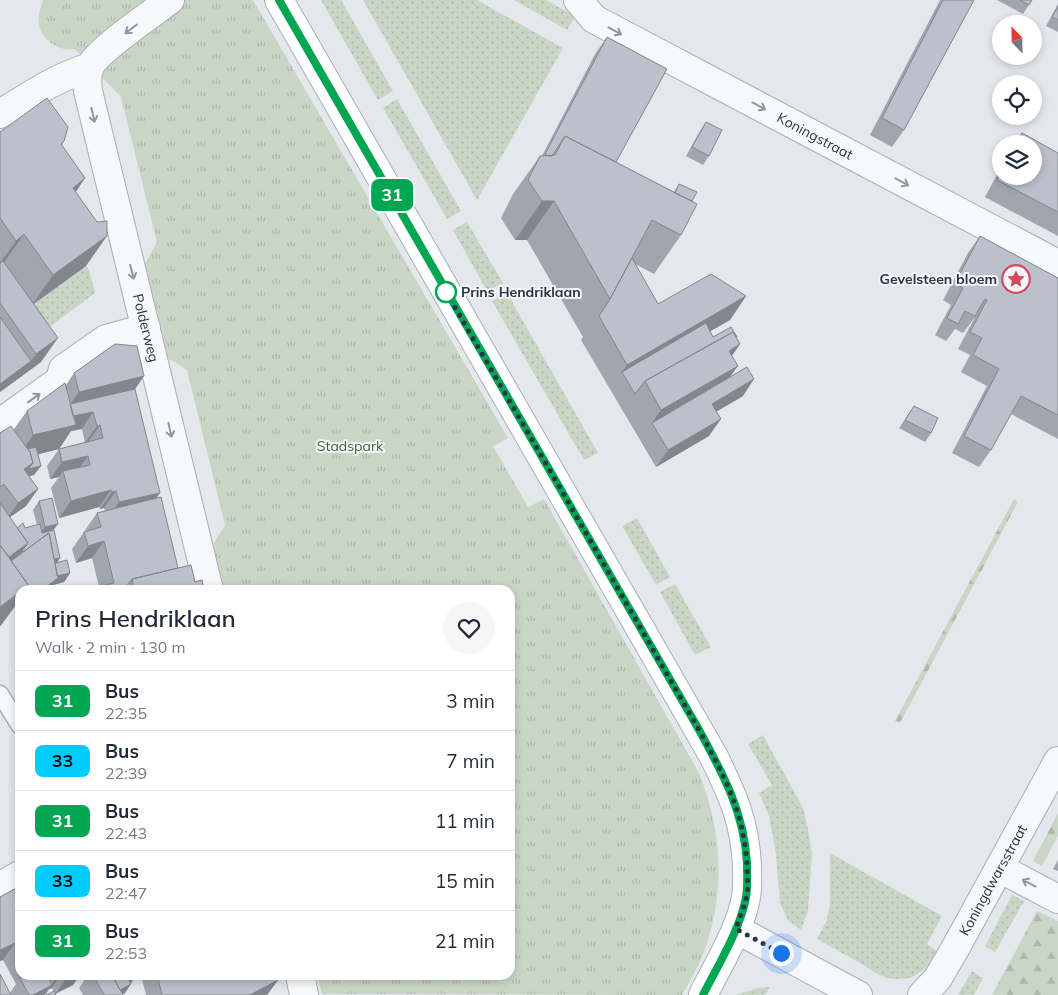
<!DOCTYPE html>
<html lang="en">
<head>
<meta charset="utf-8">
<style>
	body { margin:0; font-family:Mulish,sans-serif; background:#f6f6f7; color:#1f2937; height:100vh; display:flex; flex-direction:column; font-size:19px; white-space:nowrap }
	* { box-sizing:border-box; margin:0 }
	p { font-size:16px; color:#747a83 }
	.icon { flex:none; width:28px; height:28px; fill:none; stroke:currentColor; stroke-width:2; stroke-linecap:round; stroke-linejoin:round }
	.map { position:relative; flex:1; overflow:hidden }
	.panel { position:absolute; left:15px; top:585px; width:500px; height:395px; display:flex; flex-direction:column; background:#fff; border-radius:15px; box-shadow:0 2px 8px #0003 }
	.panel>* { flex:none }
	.badge { padding:0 10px; border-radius:8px; font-size:18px; line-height:32px }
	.needle { width:32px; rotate:338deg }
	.buttons { position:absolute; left:992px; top:15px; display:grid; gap:10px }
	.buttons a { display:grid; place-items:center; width:50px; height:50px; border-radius:50%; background:#fff; box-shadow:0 2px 8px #0003; font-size:25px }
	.you { position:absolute; width:25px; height:25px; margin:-12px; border:4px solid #fff; border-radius:50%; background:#1a73e8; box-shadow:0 0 0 8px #1a73e833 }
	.map>.badge { position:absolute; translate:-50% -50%; box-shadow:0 0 0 2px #fff }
	.round { display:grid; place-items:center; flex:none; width:52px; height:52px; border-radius:26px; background:#f6f6f7 }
	.head { display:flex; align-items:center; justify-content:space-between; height:85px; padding:0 20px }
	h1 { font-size:24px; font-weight:600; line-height:38px }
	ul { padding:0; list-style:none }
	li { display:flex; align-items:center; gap:15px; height:60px; padding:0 20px; border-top:1px solid #e0e1e3 }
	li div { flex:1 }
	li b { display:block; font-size:19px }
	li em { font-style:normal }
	li .badge { min-width:55px; font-weight:700; text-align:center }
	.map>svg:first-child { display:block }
	.grass { fill:url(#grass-dots) }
	.forest { fill:url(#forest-firs) }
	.park { fill:url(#park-tufts) }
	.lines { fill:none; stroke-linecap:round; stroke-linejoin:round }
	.service-casing { stroke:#a9aeb7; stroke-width:19 }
	.minor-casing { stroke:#a9aeb7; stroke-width:30 }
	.secondary-casing { stroke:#a9aeb7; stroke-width:30 }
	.service { stroke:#f7f8fa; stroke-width:16 }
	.minor { stroke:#f7f8fa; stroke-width:28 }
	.secondary { stroke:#fff; stroke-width:28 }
	.wall { fill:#a1a5ae }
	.shaded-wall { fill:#83868d }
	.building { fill:#bbc0ca; stroke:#83868d }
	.oneway { stroke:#9196a0 }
	.line-casing { stroke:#fff; stroke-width:11 }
	.line { stroke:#00a651; stroke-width:8 }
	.walk { stroke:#2b3445; stroke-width:5; stroke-dasharray:0 9 }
	.stop-dot { fill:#fff; stroke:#00a651; stroke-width:2.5 }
	.labels { text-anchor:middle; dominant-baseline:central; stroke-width:4; stroke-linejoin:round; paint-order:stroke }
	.street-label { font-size:14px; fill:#2b3445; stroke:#f4f6f9 }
	.poi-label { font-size:14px; font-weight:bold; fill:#2b3445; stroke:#f4f6f9; text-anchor:end }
	.stop-label { font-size:14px; font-weight:bold; fill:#2b3445; stroke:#f4f6f9; text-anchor:start }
	.park-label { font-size:14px; fill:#3f6138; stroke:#f4f6f9 }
</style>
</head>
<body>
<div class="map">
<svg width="1058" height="995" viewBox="0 0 1058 995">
	<defs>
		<pattern id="grass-dots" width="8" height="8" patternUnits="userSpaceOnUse" patternTransform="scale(1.25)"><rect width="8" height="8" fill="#c9d6c5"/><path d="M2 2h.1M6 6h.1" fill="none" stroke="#adb8ab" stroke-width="1.8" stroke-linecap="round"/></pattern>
		<pattern id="forest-firs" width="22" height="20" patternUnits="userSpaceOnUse" patternTransform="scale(1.25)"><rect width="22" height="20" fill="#c9d6c5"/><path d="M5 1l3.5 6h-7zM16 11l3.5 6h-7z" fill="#adb8ab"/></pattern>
		<pattern id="park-tufts" width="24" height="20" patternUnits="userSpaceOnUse" patternTransform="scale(1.25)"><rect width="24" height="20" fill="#c9d6c5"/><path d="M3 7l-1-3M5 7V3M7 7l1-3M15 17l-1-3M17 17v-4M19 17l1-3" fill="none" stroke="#adb8ab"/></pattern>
	</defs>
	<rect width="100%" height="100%" fill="#e4e7ec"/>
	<path class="grass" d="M321,0H341L393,91L378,100Z
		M363,0H477L563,48L477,200Z
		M514,0H546L575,16L567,30Z
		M397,99L461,211L447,219L383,108Z
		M467,222L503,283L487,291L453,230Z
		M86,266L89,270L95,293L35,338L19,314Z
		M507,293L598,453L584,460L492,301Z
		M637,518L670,577L656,585L622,526Z
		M675,584L711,647L695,655L660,592Z
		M763,735L803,808L808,829L812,854L808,910L801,930L788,920L780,903L776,854L769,816L759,793L772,785L748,744Z
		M830,853L942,916L927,944L938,952C926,972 911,983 888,978C879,976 869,968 860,963C846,955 831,947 817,939L827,920L830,903Z
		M1012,895L1024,901L995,952L985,946Z
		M972,971L983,978L974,995H958Z
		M770,987L765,995H736L758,988Z"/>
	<path class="forest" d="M1014,499L1018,502L900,723L895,721Z
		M1058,813V836L1042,866L1033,861Z
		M1037,911L1058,921V995H992Z"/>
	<path class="park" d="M43,0H253L508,438L493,446L528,507L544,499L699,773C723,833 726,897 702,957C696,970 689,983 682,995L322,994L317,975H510V590H223L212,546L225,525L187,370L168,358L145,264L157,242L121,97L75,49C59,52 41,40 39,24C38,16 40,8 43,0Z"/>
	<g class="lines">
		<defs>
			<path id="service" d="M0,694L20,726"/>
			<path id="minor" d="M170,0C153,13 96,51 89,68C87,75 87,83 88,91L209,590
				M578,0L594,19L1058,264
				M0,114C29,96 57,77 90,67
				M0,423L60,380L63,369L106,339L146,328
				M999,868L1058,899
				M0,886L20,875
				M736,929L858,995
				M300,975L304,995
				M922,995L938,978L956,947L1058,761"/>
			<path id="secondary" d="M279,0L714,757C733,796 745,822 747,866C747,876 748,887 746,897C741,928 717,967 703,995"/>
		</defs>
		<use href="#service" class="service-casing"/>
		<use href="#minor" class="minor-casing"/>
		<use href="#secondary" class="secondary-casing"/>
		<use href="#service" class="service"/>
		<use href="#minor" class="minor"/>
		<use href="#secondary" class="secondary"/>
	</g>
	<path class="wall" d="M940,0H974L904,130L892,147L870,135Z
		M997,0H1032L1023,14Z
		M1058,4V32L1046,26Z
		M607,37L616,162L674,192L679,184L692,201L681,235L654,274L635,264L658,304L746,296L730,320L710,331L713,337L736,338L740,344L732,356L728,378L743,396L716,412L709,436L656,467L581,340L583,337L527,240H515L501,218L513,194L540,156H542L595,54Z
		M706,122L709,156L703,165L686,156L700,131Z
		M0,132L64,141L62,146L85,178L76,192L86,266L34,304L41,362L0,392Z
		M1022,133L1058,153V236L985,197L1001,167V176L1034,144H1015Z
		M980,236L1058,278V439L1011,414L991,450L979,467L952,453L987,386L961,372L970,355L958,349L975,317L963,333L955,329L946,341L935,335L951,305L943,300L968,253Z
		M74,373L144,376L135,389L156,498L178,568L204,590H86L99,587L92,558L76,563L72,549L84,532L86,531L85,530L97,513L105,511L104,508L100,509L99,507L59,518L51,488L59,477L50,479L47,466L59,449L85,443L82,429L71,431L59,449L38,454L41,466L34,475L29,476L38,489L26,506L10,517L17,528H25L37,525L33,510L39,501L58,524L53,530L60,558L57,562L70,573L64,582L53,585L49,590H20V613L15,606L2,624L0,626V433L14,429L27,411L66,385Z
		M914,406L931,433L925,442L899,428Z
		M1058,860V871L1053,869Z
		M20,886V975H80L73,985L55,994L52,988L49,989L45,995H0L10,993L16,984L3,960L0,961V897Z
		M88,975H134L131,984L125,993L123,994V995H83L79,988Z
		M141,975H277L278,980L267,995H146Z"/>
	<path class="shaded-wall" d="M85,178L64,208L73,188Z
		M542,201H554L527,240H515Z
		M24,234L3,264L0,263L16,241Z
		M107,236L86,266L32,305L53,275Z
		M746,296L730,320L627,379L622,372L627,365Z
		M58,338L41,362L0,392V384L31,361L36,354Z
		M740,344L719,374L729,351Z
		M738,366L716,396L652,423L640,440L661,410Z
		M144,376L123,406L93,412L82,429L71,431L59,449L24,458L22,451L33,435L69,406L79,392Z
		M754,379L743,396L700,421L712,404Z
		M721,419L709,436L656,467L668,450Z
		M100,425L88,442L85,443L97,426Z
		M88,456L76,473L63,471L59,477L50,479L62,462Z
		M33,463L41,466L34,475L22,478L24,469Z
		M38,489L26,506L6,520L18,503Z
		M111,490L99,507L59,518L71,501Z
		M116,491L104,508L100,509L112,492Z
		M160,493L148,510L107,519L119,502Z
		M58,524L52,532L39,535L45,527Z
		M104,541L92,558L76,563L88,546Z
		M28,543L16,560L10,565L6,559Z
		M60,558L54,567L47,561Z
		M70,573L64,582L53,585L49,590H42L53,577Z
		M20,592V599L2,624L0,626V607Z
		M15,943L3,960L0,961V950Z
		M58,975H60L52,988L49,989L45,995H33L51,986Z
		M72,975H80L73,985L55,994L67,978Z
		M135,977L125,993L121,995H116L129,980Z
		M278,980L267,995H250Z"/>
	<path class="building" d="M943,0H974L904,130L882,118Z
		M1020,0H1032L1029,5Z
		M1058,6V20L1052,17Z
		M607,37L667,69L616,162L565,136L552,156H548L545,154Z
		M47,98L68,127L64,141L61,144L85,178L73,188L97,222L107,221V236L53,275L24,234L16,241L0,218V132Z
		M706,122L722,130L709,156L692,147Z
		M1022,133L1058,153V212L997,180L1001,172V176H1034V144H1016Z
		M565,136L697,204L681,235L652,220L610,299L554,201H542L528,180L540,156L555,155Z
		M679,184L697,192L692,201L675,193Z
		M980,236L1058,278V415L1021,396L991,450L964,436L999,369L973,355L982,338L970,332L987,300L985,299L975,316L965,311L958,324L947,318L963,288L955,283Z
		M632,258L658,304L711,274L746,296L627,365L599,316L610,299Z
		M3,261L58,338L36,354L0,303V264Z
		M0,317L31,361L0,384Z
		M706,323L713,337L731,327L737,337L733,332L645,381L635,394L622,372Z
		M733,332L740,344L729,351L738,366L661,410L645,381Z
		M115,344L137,346L144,376L79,392L74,373Z
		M747,367L754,379L712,404L721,419L668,450L652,423Z
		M65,383L76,425L33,435L27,411Z
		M135,389L160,493L119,502L116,491L112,492L111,490L71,501L63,471L90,465L88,456L62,462L59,449L103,438L100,425L97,426L93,412L73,416L70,404Z
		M914,406L938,418L931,433L905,420Z
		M11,426L30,452L33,463L24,469L38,489L18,503L4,484L0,487V433Z
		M36,447L41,466L28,469L33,463L30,452L28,449Z
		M161,497L178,568L132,579L124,590H86L114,583L104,541L88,546L84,532L101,527L97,513Z
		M52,498L58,524L45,527L39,501Z
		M0,503L28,543L9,557L0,545Z
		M23,523L25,528L40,524L42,533L54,530L60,558L54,559L49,533L23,552L22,551L28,543L17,528Z
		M49,533L58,578L42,590H27V589L29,586L11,561Z
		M0,545L29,586L23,590H20V592L0,607Z
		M67,560L70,573L57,576L55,563Z
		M191,565L195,582L202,580L204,590H134L132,579Z
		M20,886V952L15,943L0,950V897Z
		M0,974L11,995H0Z
		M26,975H47L52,985L33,995H29L20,978Z
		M93,975H112L123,995H104Z
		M112,975H134L135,977L129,980L131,984L120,990Z
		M157,975H277L278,980L250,995H162Z
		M54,991L56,995H46Z"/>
	<defs><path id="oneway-shaft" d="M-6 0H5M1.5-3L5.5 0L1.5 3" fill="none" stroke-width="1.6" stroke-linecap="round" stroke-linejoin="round" transform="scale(1.25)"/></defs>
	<g class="oneway">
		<use href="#oneway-shaft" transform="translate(131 29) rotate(143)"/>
		<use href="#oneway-shaft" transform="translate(615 31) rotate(28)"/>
		<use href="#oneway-shaft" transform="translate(759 106) rotate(28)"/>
		<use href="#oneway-shaft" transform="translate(93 115) rotate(77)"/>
		<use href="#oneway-shaft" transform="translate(902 182) rotate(28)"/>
		<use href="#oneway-shaft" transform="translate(132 272) rotate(76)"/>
		<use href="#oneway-shaft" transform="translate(34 398) rotate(-36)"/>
		<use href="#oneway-shaft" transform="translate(170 430) rotate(77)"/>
		<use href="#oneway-shaft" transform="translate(1029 883) rotate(-152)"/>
	</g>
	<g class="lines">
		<defs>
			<path id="line" d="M279,0L698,728C722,772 744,811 747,863C747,874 748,886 746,897C741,928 717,967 703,995"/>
		</defs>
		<use href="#line" class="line-casing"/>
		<use href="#line" class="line"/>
		<path class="walk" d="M446,292L552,474L698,728C723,774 744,811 747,865C747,876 749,888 746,899C743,909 739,919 736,929L781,953"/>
	</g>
	<defs>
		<symbol id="sight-ring" viewBox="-11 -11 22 22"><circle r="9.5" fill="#f4f6f9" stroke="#d1495b" stroke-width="1.5"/><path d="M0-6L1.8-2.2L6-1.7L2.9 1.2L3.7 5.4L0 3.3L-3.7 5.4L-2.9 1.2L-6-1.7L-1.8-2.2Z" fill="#d1495b"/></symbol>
	</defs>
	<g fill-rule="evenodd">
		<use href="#sight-ring" x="1000" y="263" width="32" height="32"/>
	</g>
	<circle class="stop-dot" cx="446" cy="292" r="10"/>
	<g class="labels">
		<g class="street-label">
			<text transform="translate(815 136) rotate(28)">Koningstraat</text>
			<text transform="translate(146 328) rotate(76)">Polderweg</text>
			<text transform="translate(993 880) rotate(-61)">Koningdwarsstraat</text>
		</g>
		<g class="poi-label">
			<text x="997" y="279">Gevelsteen bloem</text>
		</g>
		<g class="stop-label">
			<text x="461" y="292">Prins Hendriklaan</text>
		</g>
		<g class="park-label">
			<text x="350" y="446">Stadspark</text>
		</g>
	</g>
</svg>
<div class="buttons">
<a><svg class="needle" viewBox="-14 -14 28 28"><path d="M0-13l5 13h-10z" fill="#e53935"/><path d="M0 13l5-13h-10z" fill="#747a83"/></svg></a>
<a><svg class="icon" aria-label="locate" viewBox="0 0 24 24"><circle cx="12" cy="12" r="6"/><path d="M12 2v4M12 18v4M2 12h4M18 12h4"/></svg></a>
<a><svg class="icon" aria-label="layers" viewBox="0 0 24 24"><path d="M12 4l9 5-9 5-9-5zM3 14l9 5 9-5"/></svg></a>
</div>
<div class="you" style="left:781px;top:953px"></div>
<b class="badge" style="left:392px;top:195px;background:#00a651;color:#fff">31</b>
<section class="panel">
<div class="head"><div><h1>Prins Hendriklaan</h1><p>Walk · 2 min · 130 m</p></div><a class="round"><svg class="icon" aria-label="heart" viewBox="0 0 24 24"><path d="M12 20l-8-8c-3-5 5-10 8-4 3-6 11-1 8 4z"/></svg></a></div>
<ul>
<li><span class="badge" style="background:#00a651;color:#fff">31</span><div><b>Bus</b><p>22:35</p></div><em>3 min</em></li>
<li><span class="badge" style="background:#0cf;color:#111">33</span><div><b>Bus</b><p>22:39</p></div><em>7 min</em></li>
<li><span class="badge" style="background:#00a651;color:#fff">31</span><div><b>Bus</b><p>22:43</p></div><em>11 min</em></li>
<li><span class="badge" style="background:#0cf;color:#111">33</span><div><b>Bus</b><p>22:47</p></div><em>15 min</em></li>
<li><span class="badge" style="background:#00a651;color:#fff">31</span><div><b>Bus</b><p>22:53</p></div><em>21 min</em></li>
</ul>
</section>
</div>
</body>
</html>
